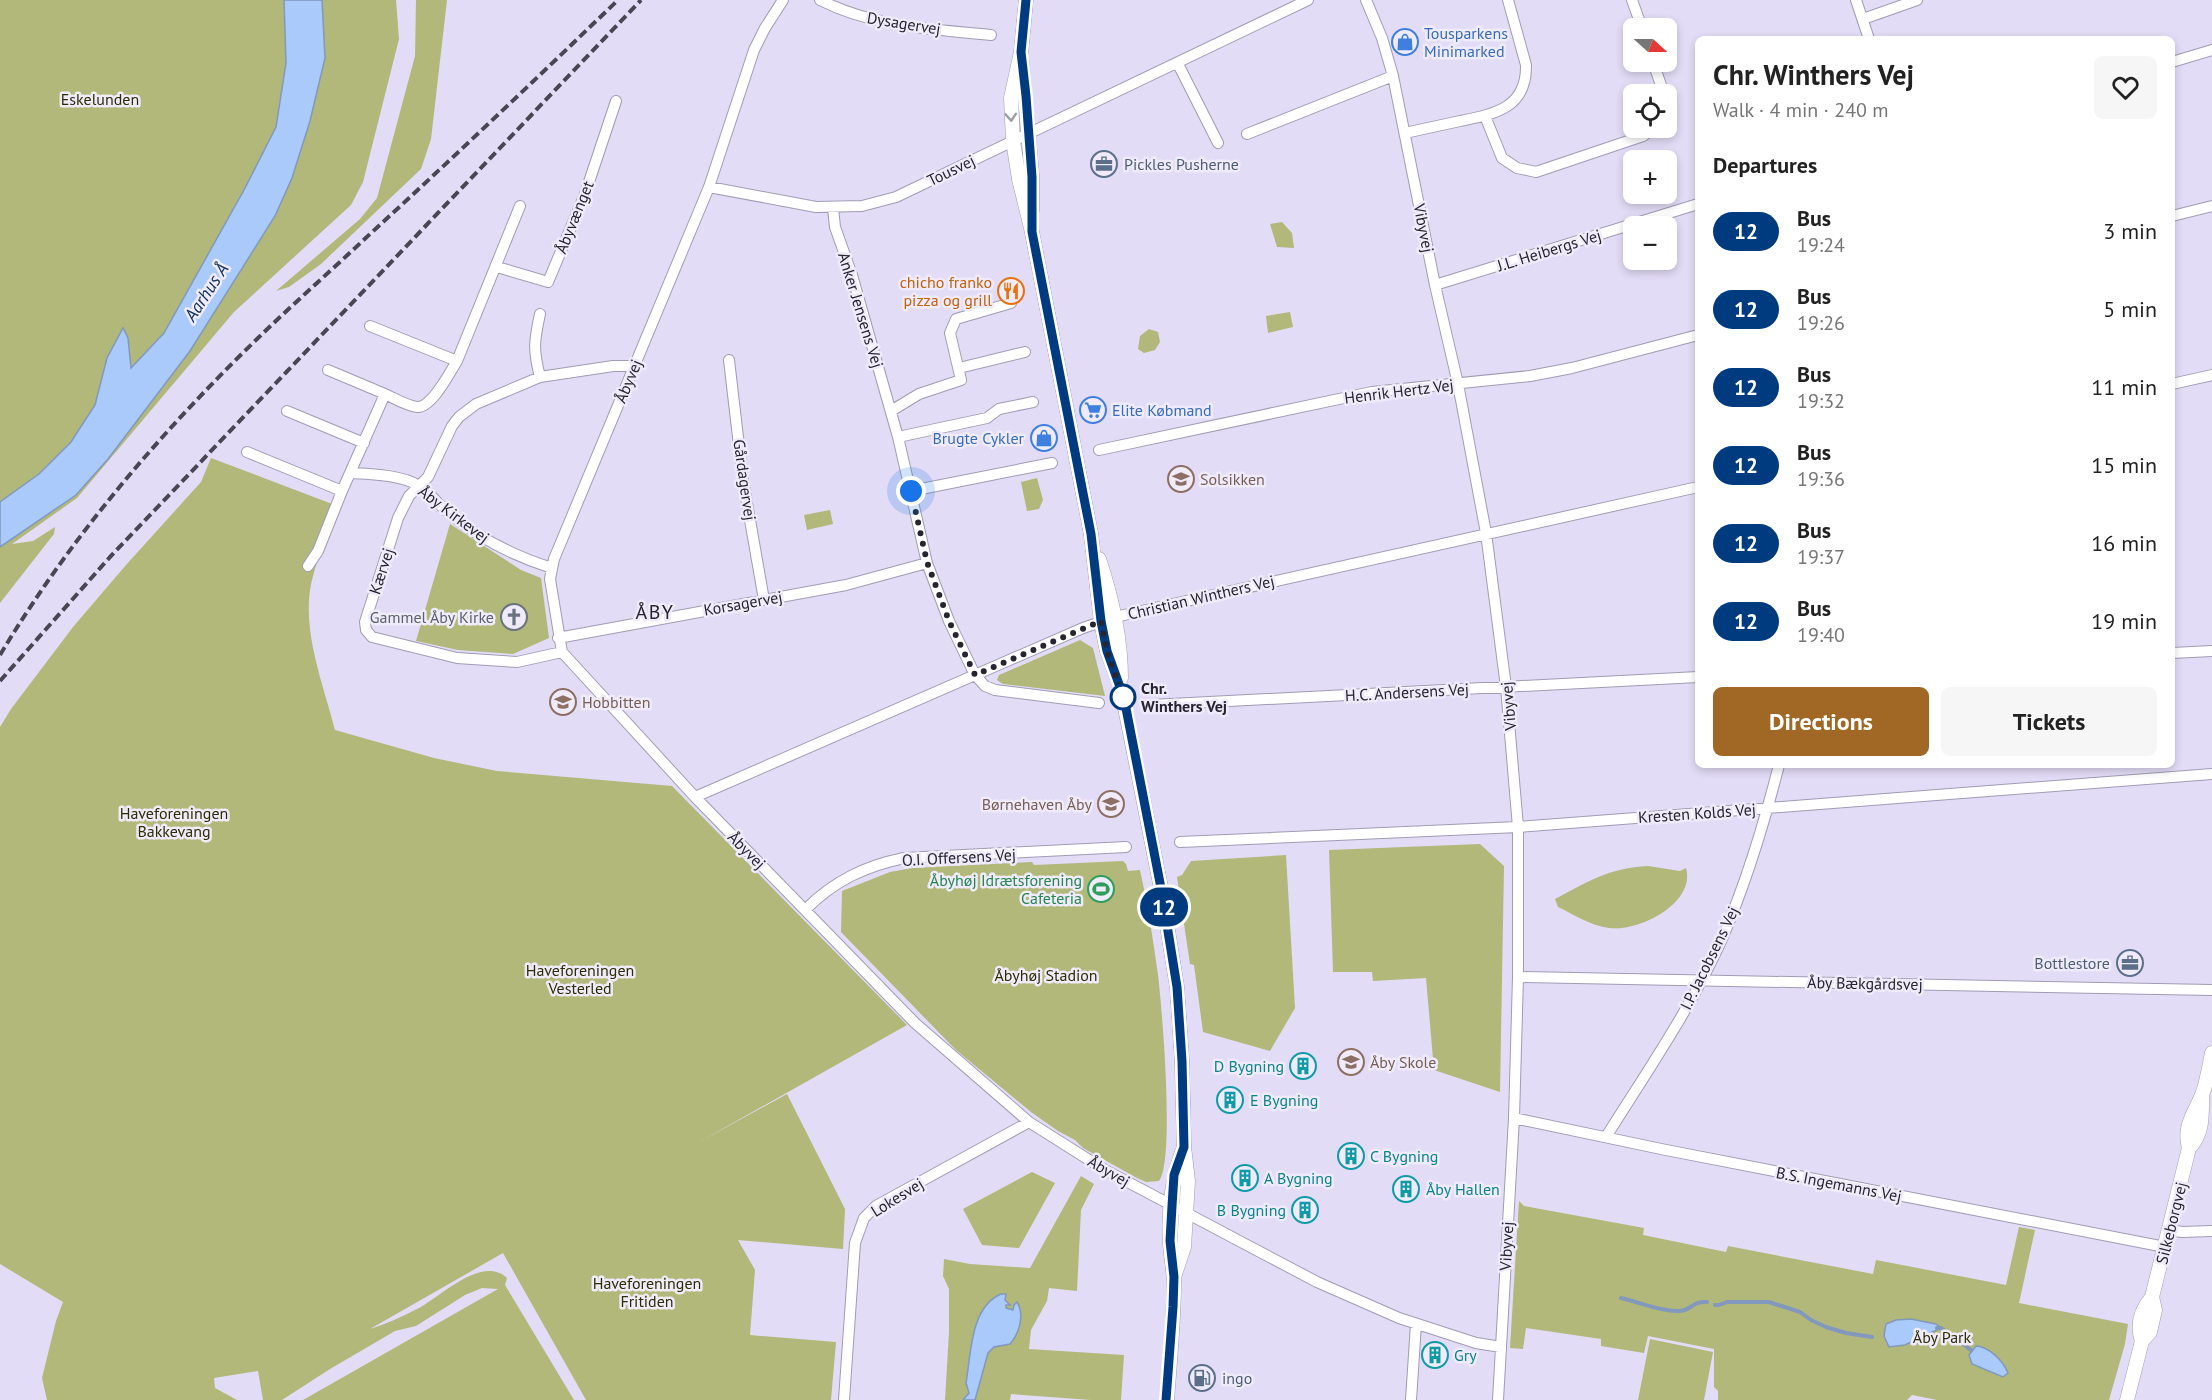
<!DOCTYPE html>
<html lang="en">
<head>
<meta charset="utf-8">
<style>
	body { margin:0; font-family:"PT Sans",sans-serif; background:#f6f6f6; color:#222; height:100vh; display:flex; flex-direction:column; font-size:22px; white-space:nowrap }
	* { box-sizing:border-box; margin:0 }
	p { font-size:20px; color:#767676 }
	.icon { flex:none; width:33px; height:33px; fill:none; stroke:currentColor; stroke-width:2; stroke-linecap:round; stroke-linejoin:round }
	.map { position:relative; flex:1; overflow:hidden }
	.drawer { position:absolute; left:1695px; top:36px; width:480px; height:732px; display:flex; flex-direction:column; background:#fff; border-radius:9px; box-shadow:0 3px 9px #0003 }
	.drawer>* { flex:none }
	.badge { padding:0 12px; border-radius:20px; font-size:21px; line-height:39px }
	.needle { width:39px; rotate:111deg }
	.buttons { position:absolute; left:1623px; top:18px; display:grid; gap:12px }
	.buttons a { display:grid; place-items:center; width:54px; height:54px; border-radius:9px; background:#fff; box-shadow:0 3px 9px #0003; font-size:30px }
	.you { position:absolute; width:30px; height:30px; margin:-15px; border:4px solid #fff; border-radius:50%; background:#1a73e8; box-shadow:0 0 0 9px #1a73e833 }
	.map>.badge { position:absolute; translate:-50% -50%; box-shadow:0 0 0 3px #fff }
	h2 { padding:0 18px; font-size:22px; line-height:54px }
	.round { display:grid; place-items:center; flex:none; width:63px; height:63px; border-radius:9px; background:#f6f6f6 }
	.summary { display:flex; align-items:center; justify-content:space-between; height:102px; padding:0 18px }
	h1 { font-size:28px; font-weight:800; line-height:45px }
	.action { display:flex; gap:12px; margin-top:auto; padding:12px 18px }
	.action a { flex:1; height:69px; border-radius:9px; background:#a06725; color:#fff; font-size:24px; font-weight:800; line-height:69px; text-align:center }
	.action a+a { background:#f6f6f6; color:#222 }
	ul { padding:0; list-style:none }
	li { display:flex; align-items:center; gap:18px; height:78px; padding:0 18px }
	li div { flex:1 }
	li b { display:block; font-size:22px }
	li em { font-style:normal }
	li .badge { min-width:66px; font-weight:700; text-align:center }
	.map>svg:first-child { display:block }
	.green { fill:#b1b87a }
	.water { fill:#a9cafa; stroke:#8298bd; stroke-width:1.5 }
	.lines { fill:none; stroke-linecap:round; stroke-linejoin:round }
	.stream { stroke:#8298bd; stroke-width:4 }
	.street-casing { stroke:#a19bb4; stroke-width:12 }
	.secondary-casing { stroke:#a19bb4; stroke-width:15 }
	.street { stroke:#fff; stroke-width:10 }
	.secondary { stroke:#fff; stroke-width:14 }
	.rail { stroke:#494653; stroke-width:4; stroke-dasharray:9 4.5; stroke-linecap:butt }
	.oneway { stroke:#9e9da1 }
	.line-casing { stroke:#fff; stroke-width:14 }
	.line { stroke:#003b80; stroke-width:9 }
	.walk { stroke:#27252f; stroke-width:6; stroke-dasharray:0 10.8 }
	.stop-dot { fill:#fff; stroke:#003b80; stroke-width:3 }
	.labels { text-anchor:middle; dominant-baseline:central; stroke-width:5; stroke-linejoin:round; paint-order:stroke }
	.street-label { font-size:16px; fill:#27252f; stroke:#efebfb }
	.shop-label { font-size:16px; fill:#366cbe; stroke:#efebfb; text-anchor:start }
	.park-label { font-size:16px; fill:#2b2e02; stroke:#efebfb }
	.service-label { font-size:16px; fill:#4e5e75; stroke:#efebfb; text-anchor:start }
	.food-label { font-size:16px; fill:#c56008; stroke:#efebfb; text-anchor:end }
	.education-label { font-size:16px; fill:#785e54; stroke:#efebfb; text-anchor:start }
	.worship-label { font-size:16px; fill:#5b616d; stroke:#efebfb; text-anchor:end }
	.stop-label { font-size:16px; font-weight:bold; fill:#27252f; stroke:#efebfb; text-anchor:start }
	.leisure-label { font-size:16px; fill:#27864d; stroke:#efebfb; text-anchor:end }
	.culture-label { font-size:16px; fill:#0d838f; stroke:#efebfb; text-anchor:start }
	.water-label { font-size:18px; font-style:italic; fill:#103262; stroke:#efebfb }
	.quarter-label { font-size:20px; letter-spacing:1.5px; fill:#27252f; stroke:#efebfb }
</style>
</head>
<body>
<div class="map">
<svg width="2212" height="1400" viewBox="0 0 2212 1400">
	<rect width="100%" height="100%" fill="#e3dcf7"/>
	<path class="green" d="M0,0H284L286,63L276,127L244,190L164,334L131,368L128,338L107,358L95,405L71,442L39,474L0,502Z
		M322,0H396L399,39L363,182L351,205L234,312L77,498L12,544L33,541L55,527L54,534L0,603V547L76,495L108,459L190,351L275,216L292,178L310,121L325,58Z
		M416,0H447L431,139L421,169L321,264L289,287L276,291L360,219L377,198L415,56Z
		M1282,222L1292,233L1294,248L1277,247L1270,224Z
		M1290,312L1293,327L1268,333L1266,316Z
		M1149,329L1158,332L1160,342L1155,350L1144,353L1138,349L1140,336Z
		M211,458L340,507C331,530 319,553 313,576C299,625 323,683 335,730L434,758L497,771L672,786L907,1025L701,1141L787,1094L845,1209L843,1249L738,1240L755,1270L750,1335L836,1342L831,1400H586L503,1253L370,1329C385,1324 402,1317 417,1309C439,1298 482,1254 507,1278L505,1285L574,1400H303L498,1289L482,1288L465,1295L416,1326L395,1331L330,1369L282,1400H263L258,1371L214,1378L215,1388L237,1400H47L42,1378L56,1321L63,1302L0,1264V727L11,709L73,627L126,565L201,482Z
		M1037,478L1043,500L1039,509L1027,511L1021,482Z
		M830,510L833,524L807,530L804,515Z
		M450,524L521,570L541,578L549,638L513,654L458,650L416,641Z
		M1080,640L1093,648L1105,696L1003,684L997,680L999,675Z
		M1480,844L1504,866L1500,1092L1434,1070L1426,978L1373,981L1372,972H1333L1329,850Z
		M1286,855L1295,1008L1270,1051L1203,1032L1194,965L1190,964L1177,877L1182,875L1191,861Z
		M1123,861L1126,864L1128,871L1140,870C1148,905 1153,940 1158,975C1162,1007 1175,1162 1159,1181L1146,1182L1137,1178L1083,1148L1075,1140L1058,1131L1031,1112L956,1050L841,932L842,891L890,872L912,868L1032,862L1034,865Z
		M1648,866L1680,871L1686,868C1696,903 1639,932 1609,928C1591,926 1575,915 1558,907L1555,899C1589,881 1609,868 1648,866Z
		M1032,1172L1055,1183L1019,1248L982,1245L963,1209Z
		M1081,1176L1094,1184L1081,1210L1077,1291L1049,1288L1047,1301L1031,1330L1029,1349L1124,1355L1121,1400H1091L1011,1394L1010,1400H945L949,1332V1289L943,1276L944,1259L970,1264L1030,1268Z
		M1519,1201L1524,1206L1644,1228L1643,1235L1726,1252L1728,1246L1873,1274L1876,1260L2006,1285L2019,1227L2035,1230L2019,1303L2128,1324L2125,1344L2109,1400H1937L1912,1395L1907,1400H1718V1391L1714,1387V1349L1648,1336L1644,1353L1601,1346V1339L1526,1328L1523,1349L1510,1348Z
		M1650,1339L1713,1352L1704,1400H1638Z"/>
	<path class="water" d="M284,0H322L325,58L310,121L292,178L275,216L190,351L108,459L76,495L0,547V502L39,474L71,442L95,405L107,358L123,328L128,338L131,368L164,333L244,190L276,127L286,63Z
		M1001,1294H1006L1005,1300L1010,1305H1006V1308L1013,1310L1014,1305L1017,1302C1025,1315 1019,1334 1010,1344L994,1347L988,1353L975,1400H963L969,1393L966,1383C971,1355 970,1307 1001,1294Z
		M1911,1319L1936,1324L1941,1328L1905,1345L1889,1347L1884,1336L1886,1324L1896,1320Z
		M1976,1346C1990,1347 2003,1361 2008,1373L2003,1377L1972,1364L1969,1355Z"/>
	<g class="lines">
		<path class="stream" d="M1621,1298C1640,1302 1657,1311 1677,1311C1691,1312 1691,1301 1707,1302
			M1715,1305H1719L1727,1302H1769L1800,1312L1811,1320L1826,1327L1846,1333L1872,1337
			M1937,1328H1941L1971,1350"/>
		<defs>
			<path id="street" d="M783,0L765,28L754,50L709,187L554,559L550,579L562,652L695,797L915,1023L1029,1122L1105,1170L1317,1282L1399,1318L1476,1343L1501,1347
				M820,0C873,27 932,29 991,35
				M1366,0L1382,38L1393,76L1435,285L1458,384L1486,533L1506,687L1518,827V977L1514,1118L1498,1400
				M1632,0L1642,28
				M1856,0L1869,39
				M1863,19L1917,0
				M1653,62L1664,94
				M2172,62L2212,50
				M1178,64L1218,143
				M1485,116L1502,158L1517,168L1536,172L1643,136L1653,128
				M1405,133C1423,129 1442,125 1460,121C1495,114 1527,108 1526,65L1508,0
				M1247,134L1393,76
				M709,187L816,207L862,206L896,197L1308,0
				M833,208L835,227L852,275L898,437L927,563L949,621L975,675L985,686L995,690L1099,703
				M2172,216L2212,206
				M497,267L548,282L585,194L616,101
				M1435,285L1698,204
				M370,326L457,361
				M729,360L743,480L764,600
				M959,368L1025,352
				M328,370L385,394
				M540,377C533,350 534,341 540,314
				M2172,384L2212,375
				M287,411L364,443
				M891,411L919,394L961,380L950,333L956,319L1011,303
				M898,437L987,418L999,409L1033,402
				M1099,450L1372,392L1530,376L1572,368L1698,335
				M247,452L342,491L385,394C394,398 407,406 417,407C432,408 450,372 457,361L520,206
				M352,473C371,474 403,475 419,486C431,493 439,506 450,514C480,539 514,556 552,568
				M911,491L1052,463
				M308,566L318,551L342,491
				M558,638L846,585L927,563
				M562,652L517,662L457,658L372,637L366,630L365,622L398,518L409,496L428,477L452,426L459,417L476,404L540,377L613,366H634
				M2172,653L2212,651
				M1151,705L1698,677
				M695,797L1083,628L1115,617L1698,487
				M1180,842L1518,827L2212,774
				M806,909C834,881 865,866 904,858L1126,847
				M1518,977L2212,990
				M1514,1118L1666,1150L2165,1247
				M1606,1137C1646,1073 1691,1008 1722,939C1746,883 1764,824 1779,765
				M2169,1230L2182,1232L2212,1231
				M844,1400L855,1243L864,1218L876,1206L1029,1122
				M1411,1400L1416,1324"/>
			<path id="secondary" d="M1026,0L1021,52L1011,98L1013,141L1019,179L1032,232L1091,534L1101,621L1107,651L1121,688L1161,888L1177,987L1182,1061L1184,1147L1188,1181L1184,1247L1174,1277
				M1022,63L1032,176V211
				M1099,559C1112,598 1121,637 1121,678
				M2189,1148C2203,1134 2202,1116 2202,1097
				M2142,1341C2136,1324 2141,1310 2152,1297L2189,1148C2183,1127 2194,1114 2202,1095C2207,1082 2209,1067 2212,1053
				M1167,1400C1170,1360 1174,1320 1174,1280C1173,1268 1171,1255 1170,1243C1168,1213 1172,1180 1182,1152
				M2127,1400L2142,1341L2150,1332L2155,1310L2152,1297"/>
		</defs>
		<use href="#street" class="street-casing"/>
		<use href="#secondary" class="secondary-casing"/>
		<use href="#street" class="street"/>
		<use href="#secondary" class="secondary"/>
		<path class="rail" d="M0,655C70,538 159,434 257,339C294,303 333,269 370,234C454,157 536,79 618,0
			M0,681L110,557L641,0"/>
	</g>
	<defs><path id="oneway-chevron" d="M-2-3.5L2.5 0L-2 3.5" fill="none" stroke-width="1.6" stroke-linecap="round" stroke-linejoin="round" transform="scale(1.5)"/></defs>
	<use class="oneway" href="#oneway-chevron" transform="translate(1011 117) rotate(86)"/>
	<g class="lines">
		<defs>
			<path id="line" d="M1026,0L1021,52L1026,96L1032,177V232L1091,534L1101,621L1107,651L1124,698L1161,888L1177,987L1182,1061L1184,1147L1174,1175L1172,1206L1170,1241L1174,1277L1173,1307L1166,1400"/>
		</defs>
		<use href="#line" class="line-casing"/>
		<use href="#line" class="line"/>
		<path class="walk" d="M911,491L927,562L949,621L975,675L1101,621L1107,651L1123,697"/>
	</g>
	<defs>
		<symbol id="shop-ring" viewBox="-11 -11 22 22"><circle r="9.5" fill="#efebfb" stroke="#3f7fe0" stroke-width="1.5"/><path d="M-5-2.5h2.3a2.7 3.5 0 0 1 5.4 0H5L5.5 6h-11ZM-1.5-2.5h3a1.5 2.3 0 0 0-3 0Z" fill="#3f7fe0"/></symbol>
		<symbol id="office-ring" viewBox="-11 -11 22 22"><circle r="9.5" fill="#efebfb" stroke="#5c6f8a" stroke-width="1.5"/><path d="M-6-3h4V-5.5h4V-3h4V5H-6ZM-1-4.5V-3h2v-1.5ZM-6 0V1H6V0Z" fill="#5c6f8a"/></symbol>
		<symbol id="restaurant-ring" viewBox="-11 -11 22 22"><circle r="9.5" fill="#efebfb" stroke="#e8710a" stroke-width="1.5"/><path d="M-5-6h1v4h1v-4h1v4h1v-4h1v5L-1.5 .5V6h-2V.5L-5-1ZM5-6V6H3V1.5H1.5Q1.5-4 5-6Z" fill="#e8710a"/></symbol>
		<symbol id="supermarket-ring" viewBox="-11 -11 22 22"><circle r="9.5" fill="#efebfb" stroke="#3f7fe0" stroke-width="1.5"/><path d="M-6-5.5h2.5l.6 2H6L4.5 2H-2.5L-4.4-4H-6ZM-1.5 3.2a1.3 1.3 0 1 0 .1 0ZM3 3.2a1.3 1.3 0 1 0 .1 0Z" fill="#3f7fe0"/></symbol>
		<symbol id="school-ring" viewBox="-11 -11 22 22"><circle r="9.5" fill="#efebfb" stroke="#8d6e63" stroke-width="1.5"/><path d="M0-5L7-2L0 1L-7-2ZM-4 1L0 2.5L4 1V4Q0 6-4 4Z" fill="#8d6e63"/></symbol>
		<symbol id="church-ring" viewBox="-11 -11 22 22"><circle r="9.5" fill="#efebfb" stroke="#6b7280" stroke-width="1.5"/><path d="M-1.2-6h2.4v3.5h3.3v2.4h-3.3V6h-2.4V-.1h-3.3v-2.4h3.3Z" fill="#6b7280"/></symbol>
		<symbol id="stadium-ring" viewBox="-11 -11 22 22"><circle r="9.5" fill="#efebfb" stroke="#2e9e5b" stroke-width="1.5"/><path d="M0-5a6.5 5 0 1 0 0 10a6.5 5 0 1 0 0-10ZM-3.5-1.8h7v3.6h-7Z" fill="#2e9e5b"/></symbol>
		<symbol id="building-ring" viewBox="-11 -11 22 22"><circle r="9.5" fill="#efebfb" stroke="#0f9aa8" stroke-width="1.5"/><path d="M-4-6H4V6H1V3H-1V6H-4ZM-2.5-4.3h1.7v1.8h-1.7ZM.8-4.3h1.7v1.8H.8ZM-2.5-1h1.7V.8h-1.7ZM.8-1h1.7V.8H.8Z" fill="#0f9aa8"/></symbol>
		<symbol id="fuel-ring" viewBox="-11 -11 22 22"><circle r="9.5" fill="#efebfb" stroke="#5c6f8a" stroke-width="1.5"/><path d="M-5.5-6h7V0h2V4h1.3V-2.5L3-4.5l.8-.8L6-3V5H2.5V1h-1V6h-7ZM-4.2-4.7v3.2H.2V-4.7Z" fill="#5c6f8a"/></symbol>
	</defs>
	<g fill-rule="evenodd">
		<use href="#shop-ring" x="1390" y="27" width="30" height="30"/>
		<use href="#office-ring" x="1089" y="149" width="30" height="30"/>
		<use href="#restaurant-ring" x="996" y="276" width="30" height="30"/>
		<use href="#supermarket-ring" x="1078" y="395" width="30" height="30"/>
		<use href="#shop-ring" x="1029" y="423" width="30" height="30"/>
		<use href="#school-ring" x="1166" y="464" width="30" height="30"/>
		<use href="#church-ring" x="499" y="602" width="30" height="30"/>
		<use href="#school-ring" x="548" y="687" width="30" height="30"/>
		<use href="#school-ring" x="1096" y="789" width="30" height="30"/>
		<use href="#stadium-ring" x="1086" y="874" width="30" height="30"/>
		<use href="#office-ring" x="2115" y="948" width="30" height="30"/>
		<use href="#school-ring" x="1336" y="1047" width="30" height="30"/>
		<use href="#building-ring" x="1288" y="1051" width="30" height="30"/>
		<use href="#building-ring" x="1215" y="1085" width="30" height="30"/>
		<use href="#building-ring" x="1336" y="1141" width="30" height="30"/>
		<use href="#building-ring" x="1230" y="1163" width="30" height="30"/>
		<use href="#building-ring" x="1391" y="1174" width="30" height="30"/>
		<use href="#building-ring" x="1290" y="1195" width="30" height="30"/>
		<use href="#building-ring" x="1420" y="1340" width="30" height="30"/>
		<use href="#fuel-ring" x="1187" y="1363" width="30" height="30"/>
	</g>
	<circle class="stop-dot" cx="1123" cy="697" r="12"/>
	<g class="labels">
		<g class="street-label">
			<text transform="translate(904 23) rotate(9)">Dysagervej</text>
			<text transform="translate(951 170) rotate(-26)">Tousvej</text>
			<text transform="translate(574 217) rotate(-68)">Åbyvænget</text>
			<text transform="translate(1424 228) rotate(79)">Vibyvej</text>
			<text transform="translate(1549 250) rotate(-17)">J.L. Heibergs Vej</text>
			<text transform="translate(861 310) rotate(73)">Anker Jensens Vej</text>
			<text transform="translate(628 381) rotate(-67)">Åbyvej</text>
			<text transform="translate(1399 391) rotate(-7)">Henrik Hertz Vej</text>
			<text transform="translate(745 480) rotate(82)">Gårdagervej</text>
			<text transform="translate(454 514) rotate(37)">Åby Kirkevej</text>
			<text transform="translate(381 571) rotate(-72)">Kærvej</text>
			<text transform="translate(1201 597) rotate(-13)">Christian Winthers Vej</text>
			<text transform="translate(743 603) rotate(-10)">Korsagervej</text>
			<text transform="translate(1407 692) rotate(-3)">H.C. Andersens Vej</text>
			<text transform="translate(1508 706) rotate(-95)">Vibyvej</text>
			<text transform="translate(1697 813) rotate(-4)">Kresten Kolds Vej</text>
			<text transform="translate(747 850) rotate(45)">Åbyvej</text>
			<text transform="translate(959 857) rotate(-3)">O.I. Offersens Vej</text>
			<text transform="translate(1709 958) rotate(-64)">I.P. Jacobsens Vej</text>
			<text transform="translate(1865 983) rotate(1)">Åby Bækgårdsvej</text>
			<text transform="translate(1109 1171) rotate(30)">Åbyvej</text>
			<text transform="translate(1839 1184) rotate(11)">B.S. Ingemanns Vej</text>
			<text transform="translate(897 1197) rotate(-32)">Lokesvej</text>
			<text transform="translate(2171 1223) rotate(-76)">Silkeborgvej</text>
			<text transform="translate(1506 1246) rotate(-87)">Vibyvej</text>
		</g>
		<g class="shop-label">
			<text x="1424" y="33">Tousparkens<tspan x="1424" dy="18">Minimarked</tspan></text>
			<text x="1112" y="410">Elite Købmand</text>
			<text x="1024" y="438" text-anchor="end">Brugte Cykler</text>
		</g>
		<g class="park-label">
			<text x="100" y="99">Eskelunden</text>
			<text x="174" y="813">Haveforeningen<tspan x="174" dy="18">Bakkevang</tspan></text>
			<text x="580" y="970">Haveforeningen<tspan x="580" dy="18">Vesterled</tspan></text>
			<text x="1046" y="975">Åbyhøj Stadion</text>
			<text x="647" y="1283">Haveforeningen<tspan x="647" dy="18">Fritiden</tspan></text>
			<text x="1942" y="1337">Åby Park</text>
		</g>
		<g class="service-label">
			<text x="1124" y="164">Pickles Pusherne</text>
			<text x="2110" y="963" text-anchor="end">Bottlestore</text>
			<text x="1222" y="1378">ingo</text>
		</g>
		<g class="food-label">
			<text x="992" y="282">chicho franko<tspan x="992" dy="18">pizza og grill</tspan></text>
		</g>
		<g class="education-label">
			<text x="1200" y="479">Solsikken</text>
			<text x="582" y="702">Hobbitten</text>
			<text x="1092" y="804" text-anchor="end">Børnehaven Åby</text>
			<text x="1370" y="1062">Åby Skole</text>
		</g>
		<g class="worship-label">
			<text x="494" y="617">Gammel Åby Kirke</text>
		</g>
		<g class="stop-label">
			<text x="1141" y="688">Chr.<tspan x="1141" dy="18">Winthers Vej</tspan></text>
		</g>
		<g class="leisure-label">
			<text x="1082" y="880">Åbyhøj Idrætsforening<tspan x="1082" dy="18">Cafeteria</tspan></text>
		</g>
		<g class="culture-label">
			<text x="1284" y="1066" text-anchor="end">D Bygning</text>
			<text x="1250" y="1100">E Bygning</text>
			<text x="1370" y="1156">C Bygning</text>
			<text x="1264" y="1178">A Bygning</text>
			<text x="1426" y="1189">Åby Hallen</text>
			<text x="1286" y="1210" text-anchor="end">B Bygning</text>
			<text x="1454" y="1355">Gry</text>
		</g>
		<g class="water-label">
			<text transform="translate(206 292) rotate(-57)">Aarhus Å</text>
		</g>
		<g class="quarter-label">
			<text x="655" y="612">ÅBY</text>
		</g>
	</g>
</svg>
<div class="buttons">
<a><svg class="needle" viewBox="-14 -14 28 28"><path d="M0-13l5 13h-10z" fill="#e53935"/><path d="M0 13l5-13h-10z" fill="#767676"/></svg></a>
<a><svg class="icon" aria-label="locate" viewBox="0 0 24 24"><circle cx="12" cy="12" r="6"/><path d="M12 2v4M12 18v4M2 12h4M18 12h4"/></svg></a>
<a>+</a>
<a>−</a>
</div>
<div class="you" style="left:911px;top:491px"></div>
<b class="badge" style="left:1164px;top:907px;background:#003b80;color:#fff">12</b>
<section class="drawer">
<div class="summary"><div><h1>Chr. Winthers Vej</h1><p>Walk · 4 min · 240 m</p></div><a class="round"><svg class="icon" aria-label="heart" viewBox="0 0 24 24"><path d="M12 20l-8-8c-3-5 5-10 8-4 3-6 11-1 8 4z"/></svg></a></div>
<h2>Departures</h2>
<ul>
<li><span class="badge" style="background:#003b80;color:#fff">12</span><div><b>Bus</b><p>19:24</p></div><em>3 min</em></li>
<li><span class="badge" style="background:#003b80;color:#fff">12</span><div><b>Bus</b><p>19:26</p></div><em>5 min</em></li>
<li><span class="badge" style="background:#003b80;color:#fff">12</span><div><b>Bus</b><p>19:32</p></div><em>11 min</em></li>
<li><span class="badge" style="background:#003b80;color:#fff">12</span><div><b>Bus</b><p>19:36</p></div><em>15 min</em></li>
<li><span class="badge" style="background:#003b80;color:#fff">12</span><div><b>Bus</b><p>19:37</p></div><em>16 min</em></li>
<li><span class="badge" style="background:#003b80;color:#fff">12</span><div><b>Bus</b><p>19:40</p></div><em>19 min</em></li>
</ul>
<div class="action"><a>Directions</a><a>Tickets</a></div>
</section>
</div>
</body>
</html>
